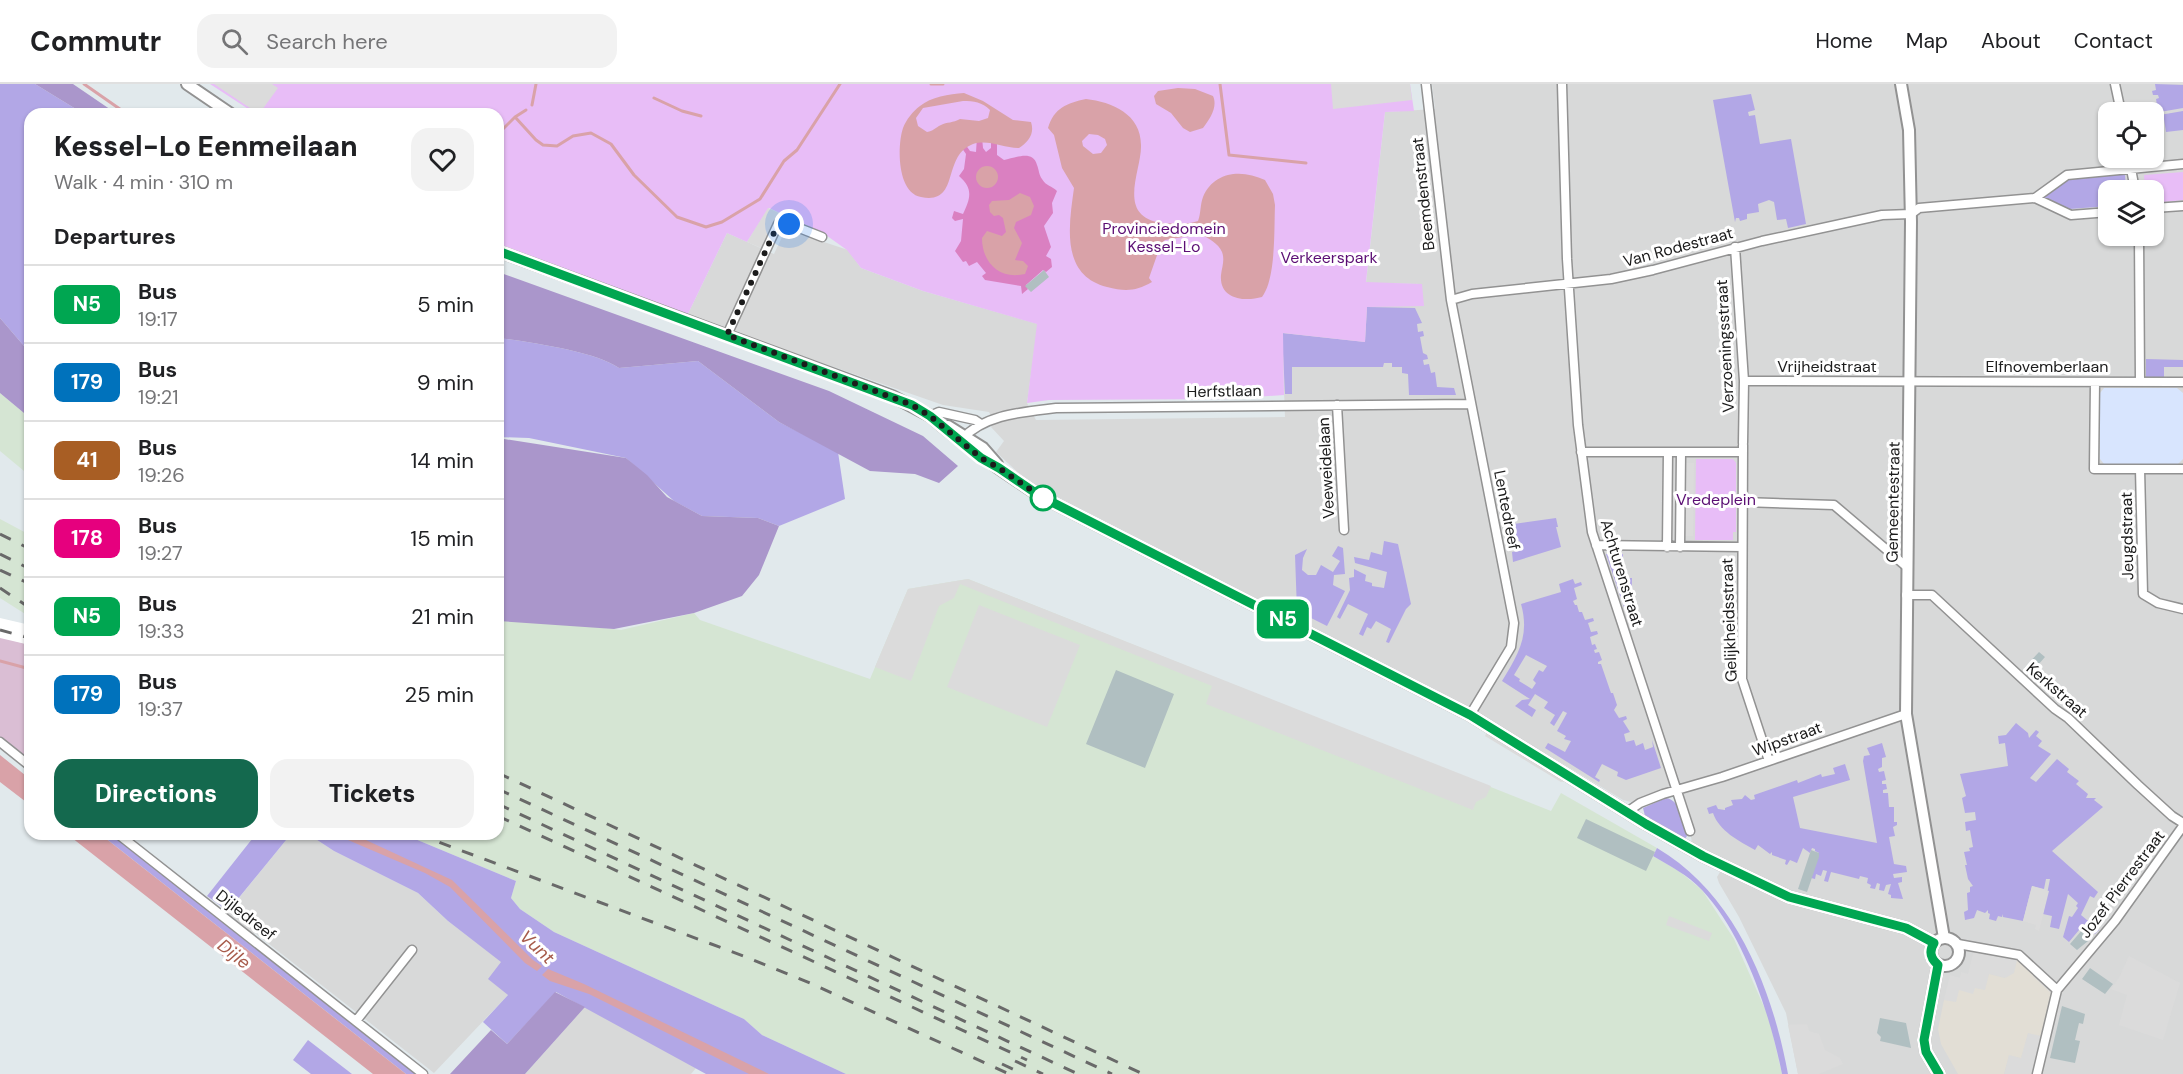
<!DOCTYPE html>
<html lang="en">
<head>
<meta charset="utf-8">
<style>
	body { margin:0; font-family:"DM Sans",sans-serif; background:#f2f2f2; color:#202124; height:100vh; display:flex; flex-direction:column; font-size:22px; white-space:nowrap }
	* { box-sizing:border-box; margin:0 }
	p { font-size:20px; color:#757577 }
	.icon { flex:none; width:33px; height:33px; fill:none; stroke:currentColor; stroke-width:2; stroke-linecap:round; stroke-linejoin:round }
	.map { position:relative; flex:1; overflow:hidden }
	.drawer { position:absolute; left:24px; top:24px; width:480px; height:732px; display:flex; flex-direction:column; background:#fff; border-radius:18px; box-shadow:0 2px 4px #0004 }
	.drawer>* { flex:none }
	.badge { padding:0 12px; border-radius:9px; font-size:21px; line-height:39px }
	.tools { position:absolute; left:2098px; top:18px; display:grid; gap:12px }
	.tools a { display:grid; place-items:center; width:66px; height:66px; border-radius:12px; background:#fff; box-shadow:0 2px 4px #0004; font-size:30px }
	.you { position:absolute; width:30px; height:30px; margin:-15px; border:4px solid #fff; border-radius:50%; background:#1a73e8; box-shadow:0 0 0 9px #1a73e833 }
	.map>.badge { position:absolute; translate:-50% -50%; box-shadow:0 0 0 3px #fff }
	h2 { padding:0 30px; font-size:22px; line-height:54px }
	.round { display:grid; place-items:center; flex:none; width:63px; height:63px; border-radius:18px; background:#f2f2f2 }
	.head { display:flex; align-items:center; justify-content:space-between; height:102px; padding:0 30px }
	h1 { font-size:28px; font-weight:800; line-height:45px }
	.action { display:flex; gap:12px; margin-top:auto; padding:12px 30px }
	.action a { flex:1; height:69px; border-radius:18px; background:#14694e; color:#fff; font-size:24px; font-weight:800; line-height:69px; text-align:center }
	.action a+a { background:#f2f2f2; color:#202124 }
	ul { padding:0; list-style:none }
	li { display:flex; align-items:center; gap:18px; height:78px; padding:0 30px; border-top:2px solid #e0e0e0 }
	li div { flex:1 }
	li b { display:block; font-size:22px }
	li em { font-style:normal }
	li .badge { min-width:66px; font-weight:700; text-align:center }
	header { display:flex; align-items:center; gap:36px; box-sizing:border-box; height:84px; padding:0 30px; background:#fff; border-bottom:2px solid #e0e0e0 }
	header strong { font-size:28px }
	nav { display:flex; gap:33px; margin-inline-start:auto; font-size:21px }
	.search { width:420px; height:54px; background:#f2f2f2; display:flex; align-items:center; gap:15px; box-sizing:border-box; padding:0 21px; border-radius:18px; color:#757577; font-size:22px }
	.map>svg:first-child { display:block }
	.residential { fill:#d8d9d9; fill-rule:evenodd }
	.industrial { fill:#d5e5d3 }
	.education { fill:#d8e5fe }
	.grass { fill:#b2a7e6; fill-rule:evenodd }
	.forest { fill:#aa96cb }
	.wetland { fill:#dabed4 }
	.park { fill:#e8bdf7 }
	.pitch { fill:#da80c1 }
	.parking { fill:#dbdbdb }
	.plaza { fill:#e2ded5 }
	.water { fill:#d9a2a8; fill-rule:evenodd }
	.pier { fill:#fff }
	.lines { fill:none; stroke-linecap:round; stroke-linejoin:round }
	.stream { stroke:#d9a2a8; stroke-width:3 }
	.building { fill:#b0bfc1 }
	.minor-casing { stroke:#929292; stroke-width:11 }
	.tertiary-casing { stroke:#929292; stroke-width:14 }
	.minor { stroke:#fff; stroke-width:8 }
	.tertiary { stroke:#fff; stroke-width:10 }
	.rail { stroke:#696969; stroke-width:3; stroke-dasharray:12 12; stroke-linecap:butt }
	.line-casing { stroke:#fff; stroke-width:14 }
	.line { stroke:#00a651; stroke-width:9 }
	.walk { stroke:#1b1b1b; stroke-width:6; stroke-dasharray:0 10.8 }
	.stop-dot { fill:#fff; stroke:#00a651; stroke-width:3 }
	.labels { text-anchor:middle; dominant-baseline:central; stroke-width:6; stroke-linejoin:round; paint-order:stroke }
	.street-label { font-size:16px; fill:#1b1b1b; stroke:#fff }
	.park-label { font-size:16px; fill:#5b0e74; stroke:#fff }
	.water-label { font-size:18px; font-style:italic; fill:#a75b4b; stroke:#fff }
</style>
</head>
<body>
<header>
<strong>Commutr</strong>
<div class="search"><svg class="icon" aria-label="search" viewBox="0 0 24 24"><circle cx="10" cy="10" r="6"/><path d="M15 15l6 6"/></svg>Search here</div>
<nav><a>Home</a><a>Map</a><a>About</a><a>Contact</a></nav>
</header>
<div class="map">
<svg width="2183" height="990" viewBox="0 0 2183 990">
	<rect width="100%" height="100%" fill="#e1e9ec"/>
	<path class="residential" d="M1432,0H2183V990H1798L1786,929L1739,833L1719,799L1717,793L1726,778L1692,759L1690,747L1674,701L1631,718L1623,716L1460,618L1052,410L1025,395L996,368L1004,357L991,343L993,336L989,328L943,321L687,232L727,149L774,170L783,151L791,147L848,166L861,184L923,207L1038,240L1027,319L1036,336L1285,333L1282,249L1421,200L1366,199L1385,28L1435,25ZM2109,28H2154V74H2109ZM2109,106H2154V152H2109Z
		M291,750H308L334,767L418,809L448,837L502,878L508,911L434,989L255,849L247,857L221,836Z
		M585,923L696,984L691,990H525Z"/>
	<path class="industrial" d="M0,309L30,334V392L0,367Z
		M0,435L30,451V533L0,514Z
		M968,495L1551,727L1561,709L1657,764L1653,772L1679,787L1702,806L1734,855L1769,934L1782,990H846L762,951L744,935L554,848L520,825L511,814L516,797L403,750H498V537L551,538L621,546L694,529L700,536L870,595L908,505Z"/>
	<path class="education" d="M2104,304H2177L2183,309V375L2178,380H2104L2100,375V309Z"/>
	<path class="grass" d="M0,0H35L84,30H30V269L0,234Z
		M2155,0L2183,1V24L2154,29L2153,22L2157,21L2156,15L2159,14L2158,11H2153L2152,7L2156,6Z
		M1751,10L1755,26L1748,28L1749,32L1755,31L1760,60L1791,55L1806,140L1788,144L1786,135L1777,136L1774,118L1769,116L1758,120L1759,128L1747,130V135L1740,137L1739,134H1736L1735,138L1713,16Z
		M2183,27V46L2166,48L2164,35L2156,36L2157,48L2154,49V32Z
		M2125,90L2126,106H2109V122L2070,125L2044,114L2067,96Z
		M1367,223L1415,224L1422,239L1417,240L1418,248L1423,247L1424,252L1420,253L1423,269L1427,271L1428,275L1423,276L1424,281L1429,280L1431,289L1435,288L1437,303L1454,304L1456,311H1409L1408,290L1402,289V283H1392V279H1384L1383,283H1292V310H1285L1282,249L1365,258Z
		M498,254C526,257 598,268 619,284L698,277L779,338L838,368L845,415L779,442L758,434L702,432L674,417L626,374L529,354L498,353Z
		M2146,275L2183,276V283H2164V293H2146Z
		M1556,434L1558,443H1556L1561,463L1513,478L1512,468L1521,466L1520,457L1510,458L1506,441Z
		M1384,457L1398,460L1411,520L1406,525L1389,559L1386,558L1391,545L1376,537L1371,545L1367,543L1363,552L1359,550L1368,530L1348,520L1340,535L1337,533L1350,506L1349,494L1354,493V485L1366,491L1365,497L1372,499V502L1384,504L1387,488L1355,479L1354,473L1369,476L1371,468L1382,471Z
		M1338,462L1343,464L1345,490L1334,491L1333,501L1345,507L1327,542L1297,527L1295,471L1307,465L1303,474L1302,486L1308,491H1316L1321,481L1333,488L1340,477L1332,472Z
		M1606,470H1623V494H1632L1631,536L1628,535Z
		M1573,495L1575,500L1581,498L1582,501L1574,504L1577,515L1573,517L1575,521H1577L1579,528H1582L1585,536L1593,534L1594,537L1588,539L1591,548L1597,547L1598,550L1590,553L1592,561L1595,560L1597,565L1594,566L1595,569L1599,568L1602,576L1598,578V580H1601L1611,609H1613L1617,621L1614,626L1619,634L1626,632L1627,635L1623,637L1630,648L1624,650L1626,658L1634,656L1636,662L1643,659L1645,666L1653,663L1652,656L1661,684L1626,696L1617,692L1618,688L1602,680L1595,693L1600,696L1599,698L1545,664L1548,659L1565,668L1571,657L1564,655L1566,652L1557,647L1567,629L1563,627L1554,642L1550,639L1555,631L1544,624L1548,618L1535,610L1528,621L1536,626L1532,633L1515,622L1522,616L1530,615L1502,597C1518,571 1530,552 1521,520L1561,508L1559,500ZM1526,571L1547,582L1543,588L1539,586L1533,596L1536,599L1532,605L1519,597L1520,595L1514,591Z
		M2016,639L2028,649L2029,654L2036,646L2039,648L2036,652L2042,657L2038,662L2051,670L2030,694L2036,698L2057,675L2069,685L2067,688L2079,697L2076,700L2088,710L2086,714H2096L2094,716L2103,723L2052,767L2098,808L2094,814L2090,812L2081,831L2099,846L2095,850L2084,840L2069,858L2063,853L2069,832L2072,833L2078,824L2076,822L2078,819L2068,810L2059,845L2050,843L2052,832L2043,830L2050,795H2046L2044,805L2032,802L2023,837L2003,833L2002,830V833L1998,832L1996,837L1989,835L1990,830L1988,829V826L1985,829L1977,826L1974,834L1965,836L1964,828L1968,826L1967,809L1970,808V803L1973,802L1968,795L1965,781H1967L1964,768L1970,767L1969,764L1973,763L1970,746L1966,747L1965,738L1976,736L1975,728L1965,729L1962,714L1966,712L1960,690L2008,682L2005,659L1999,660L1998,652L2006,651Z
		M1882,659L1886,673L1882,674V683L1878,685L1879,688L1884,687L1886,696L1882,697V700H1886L1887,705L1883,706V709H1888L1889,723H1894V738H1897V741L1893,743L1895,752L1889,753L1894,780L1906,782L1907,788L1893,790L1894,794L1902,793V798L1898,799L1903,815L1891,814V811L1888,810L1891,800L1886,801L1884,807L1879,806L1880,800L1877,799L1875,805L1870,804L1871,801L1867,799L1868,794L1860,792L1859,795L1831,788L1828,798L1824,797L1827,787L1823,786L1821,792L1816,790L1815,795L1811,794L1819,769L1815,767V765L1812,764L1810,769L1803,764L1797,779L1790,776L1787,781L1785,780L1786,776L1772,771V768L1770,770L1758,761L1755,766C1739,757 1719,747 1713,729L1709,730L1707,724L1716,721L1718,725L1725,726V724L1733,721L1731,716L1742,715L1745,711L1751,716L1755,715L1754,711L1797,696L1798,699L1821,690L1822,693L1835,690L1833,684L1845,680L1850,696L1793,713L1800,744L1877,759L1863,677L1864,672L1870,671L1867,664Z
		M1666,714C1681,716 1684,739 1687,752L1685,755L1645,732L1643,724Z
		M100,750H112L416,990H406Z
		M256,750H291L228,827L207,812Z
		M308,750H403L516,797L511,814L520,825L554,848L744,935L762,951L846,990H706L556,908L507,960L483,938L508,911L488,895L501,878L448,837L418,809L334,767Z
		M1657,764C1736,811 1772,904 1788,990H1782C1770,930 1744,851 1702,806C1688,791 1670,782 1653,772Z
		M308,956L352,990H311L293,976Z"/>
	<path class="forest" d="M35,0H73L117,30H84Z
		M498,188L829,307L923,352L958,382L939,399L915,390L870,387L779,338L698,277L619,284C598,268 526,257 498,254Z
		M0,234L30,269V334L0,309Z
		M498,354L626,374L647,391L667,413L702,432L758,434L779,442L759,491L742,512L694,529L614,545L498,537Z
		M555,908L585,923L525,990H450L491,946L507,960Z"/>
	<path class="wetland" d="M0,553L30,561V677L0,653Z"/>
	<path class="park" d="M210,0H1410L1414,27L1385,28L1366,198L1422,200L1424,222L1367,223L1365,258L1283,249L1284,311L1226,315L1049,316L1027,319L1037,240L923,207L861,184L847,166L823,149L769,124L747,158L727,149L687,232L498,160V30H256Z
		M2183,88V116L2154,119V106H2145L2144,91Z
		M1696,375H1733L1736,379V448H1733V456H1695Z"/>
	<path class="pitch" d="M977,53H982L983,64L986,68L991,64V53H997V71L1004,76C1015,74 1033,65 1037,81C1039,86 1039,91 1042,95C1046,102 1052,102 1057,107L1052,119L1053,129L1044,142L1051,163L1046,172L1051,175L1052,183L1046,188L1043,186L1026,201L1028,205L1022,210L1021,202L985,196L982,192L986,189L977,178L969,182L966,177L963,178L955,167L961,157L963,135L955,137L952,134L954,127L963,130C970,115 974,105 959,92L964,85L966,70L959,60L963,57L970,67L976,68Z"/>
	<path class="parking" d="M214,0H272L278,4L259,30Z
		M1331,0H1410L1412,16L1333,25Z
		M768,124L823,149L822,153L779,140L766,166L747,158Z
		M1686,379H1694L1693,452H1685Z
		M968,495L1491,702L1486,713L1476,718L1473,726L1206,620L1212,602L960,500L954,514L939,522L911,597L875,583L908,505Z
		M979,521L1080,561L1047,643L947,603Z
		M1487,648L1567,697L1561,698L1485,652Z
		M2032,802L2049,807L2039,847L2035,845L2036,841L2023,837Z
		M1669,832L1712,849L1709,857L1666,841Z
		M1974,866L2017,876L2014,889L2005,894L1989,890L1985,906L1956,918L1944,916L1950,891L1960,894L1961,888L1968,890Z
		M2129,872L2180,899L2163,956L2119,941L2127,911L2111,905L2119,894Z
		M1807,940L1809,947L1819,950L1825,966L1840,974L1843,980L1819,990H1798L1788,941Z
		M2028,949L2043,952L2034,990H2004L2009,971L2021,974Z"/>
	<path class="plaza" d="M2017,876L2021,877L2035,889L2033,892L2052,910L2041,952L2028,949L2021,974L2009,971L2004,990H1958L1941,960L1938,945L1944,916L1956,918L1959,906L1973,910L1975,904L1985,906L1989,890L2005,894L2014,889Z"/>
	<path class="water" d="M1178,4L1195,5L1213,12C1218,23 1210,35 1203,44L1190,48L1183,44L1171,29L1156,20L1154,12L1158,7Z
		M964,9L983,17L1013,36L1031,38C1035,50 1028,58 1019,64C1004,64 988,55 973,60C941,72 961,121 921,113C897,109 897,62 903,44C906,36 913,27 920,22C931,13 949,10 964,9ZM963,17C974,17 982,18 990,26L988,34L979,37L960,35C953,39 947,38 941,41C935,44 933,47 927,48L918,42L916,34L923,24Z
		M1086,15C1112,18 1141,30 1141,61C1142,85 1117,129 1157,138C1168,140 1187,141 1198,137C1201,129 1200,121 1203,113C1214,87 1242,85 1265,96L1273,110L1275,121C1274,146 1276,195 1262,213C1244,218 1219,215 1221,191C1222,183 1225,176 1222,168C1218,159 1209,155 1201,150L1165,156L1161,160L1149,194L1152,198C1136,207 1126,208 1107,203C1060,191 1069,141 1074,104L1062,84L1054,51L1048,44C1054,24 1067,19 1086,15ZM1089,50L1098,51L1105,55L1107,61L1101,69L1093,70L1083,62L1082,57Z
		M976 93a11 11 0 1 1 22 0a11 11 0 1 1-22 0Z
		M1020,109L1030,113L1034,122L1031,131L1016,138L1014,144L1022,159L1015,176L1023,177L1028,182L1025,190C1000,196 982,179 982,154L987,147L1002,152L1006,148L1003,134L999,131L994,132L990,128L989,121L992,117L1009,116Z
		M0,671L30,695V721L0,698Z
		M67,750H100L406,990H373Z
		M334,750H353L452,796L533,876L542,882L537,887L525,879L450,803L425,789Z
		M548,885L584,900L769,990H749L589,910L550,897L542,891Z"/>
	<path class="pier" d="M0,534L30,541V561L0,554Z"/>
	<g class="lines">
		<path class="stream" d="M84,0L127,30
			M931,0H943
			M1220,0L1229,71L1306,79
			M654,14L682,27L701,32
			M532,21L536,0
			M515,33L536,56L543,61L557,62L573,52L591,49L611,60L634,91L677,133L706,143L722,138L760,115L784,77L797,66L840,0
			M498,50L515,33L526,26
			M0,577L30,585"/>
	</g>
	<path class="building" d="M1044,186L1049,193L1031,208L1025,202Z
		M2039,568L2045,573L2030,590L2024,584Z
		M1116,586L1174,610L1145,684L1086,660Z
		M1586,735L1655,768L1646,787L1577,754Z
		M1811,766L1819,769V773L1807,808L1798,805Z
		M2083,845L2091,847L2093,853L2077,866L2070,860Z
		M2090,884L2113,900L2105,910L2082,895Z
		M2062,922L2085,930L2083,940L2079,939L2075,956L2080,957L2075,979L2050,974Z
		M1880,934L1906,939L1911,964L1880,957L1881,953L1877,949Z"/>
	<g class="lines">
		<defs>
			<path id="minor" d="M1426,0L1451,216L1514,539L1511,563L1470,631
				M1562,0L1567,175L1578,341L1592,448L1690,747
				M2115,0L2121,28
				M2129,74L2135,106
				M2035,114L2071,131L2109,128
				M2154,124L2183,122
				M2139,152L2140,297
				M1735,163L1744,297L1743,359
				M1451,216L1472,210L1611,195L1653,186L1762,157L1882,131L1911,130L1919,124L2035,114L2067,91L2183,80
				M727,251L778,140H789L822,153
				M1744,297L2183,298
				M2095,298L2094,385H2183
				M1337,321L1344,446
				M930,332L939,328L975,336L981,340
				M962,355C985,330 1024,328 1056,324L1470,320
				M1743,361L1742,595L1769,677
				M1581,368H1743
				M2140,385L2143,510L2158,519L2183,525
				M1743,418L1834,421L1907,483
				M1596,461L1742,463
				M1667,463L1668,368
				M1680,463L1681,369
				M1906,511H1932L2055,625L2068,634L2138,701L2172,732L2183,739
				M0,658L30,682
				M1627,728L1640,719L1663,710L1722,693L1906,630
				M118,750L423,990
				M1958,860L2019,871L2057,906
				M356,937L412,866
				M2037,990L2057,906L2115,837L2183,742"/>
			<path id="tertiary" d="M187,0L231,30
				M1901,0L1909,46L1911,138L1906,630L1944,854
				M498,167L892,312L934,334
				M930,332C966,363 1001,386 1040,412L1470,631L1646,740L1703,772L1789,813L1906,844L1934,859
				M948,342L983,364L997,380
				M1931 868a14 14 0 1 1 28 0a14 14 0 1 1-28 0Z
				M1938,881L1924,956L1926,968L1939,990"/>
		</defs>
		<use href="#minor" class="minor-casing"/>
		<use href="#tertiary" class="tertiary-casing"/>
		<use href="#minor" class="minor"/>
		<use href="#tertiary" class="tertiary"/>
		<path class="rail" d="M0,450L30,465
			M0,470L30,485
			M0,486L30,500
			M0,504L30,524
			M0,546L30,554
			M498,689L1143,990
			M498,705L1112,990
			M498,720L1078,990
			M498,732L1027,976
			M417,750L746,873L810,899L1009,990
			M1015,977L1043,990
			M1002,980L1023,990"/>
	</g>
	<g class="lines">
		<defs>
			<path id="line" d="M498,167L912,321L930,332L981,374L999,384L1040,412L1470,631L1646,740L1703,772L1789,813L1906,844L1934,859C1929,867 1930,874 1938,881L1924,956L1926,968L1939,990"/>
		</defs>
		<use href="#line" class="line-casing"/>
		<use href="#line" class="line"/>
		<path class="walk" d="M789,140H778L727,251L912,321L930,332L981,374L999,384L1043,414"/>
	</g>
	<circle class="stop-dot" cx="1043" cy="414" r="12"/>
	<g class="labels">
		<g class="street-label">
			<text transform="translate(1423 110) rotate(-96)">Beemdenstraat</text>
			<text transform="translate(1678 163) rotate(-15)">Van Rodestraat</text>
			<text transform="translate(1725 262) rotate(-93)">Verzoeningsstraat</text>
			<text x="1827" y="282">Vrijheidstraat</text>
			<text x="2047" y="282">Elfnovemberlaan</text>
			<text transform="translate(1224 307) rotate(-1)">Herfstlaan</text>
			<text transform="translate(1326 384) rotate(-93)">Veeweidelaan</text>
			<text transform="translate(1893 418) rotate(-89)">Gemeentestraat</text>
			<text transform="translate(1507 426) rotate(79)">Lentedreef</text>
			<text transform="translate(2127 452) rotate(-91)">Jeugdstraat</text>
			<text transform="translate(1622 489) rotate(73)">Achturenstraat</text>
			<text transform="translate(1729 536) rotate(-92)">Gelijkheidsstraat</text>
			<text transform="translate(2057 606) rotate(41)">Kerkstraat</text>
			<text transform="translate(1787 655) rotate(-20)">Wipstraat</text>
			<text transform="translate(2122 800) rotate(-53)">Jozef Pierrestraat</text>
			<text transform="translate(246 831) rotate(38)">Dijledreef</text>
		</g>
		<g class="park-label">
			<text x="1164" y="144">Provinciedomein<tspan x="1164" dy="18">Kessel-Lo</tspan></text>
			<text x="1329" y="173">Verkeerspark</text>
			<text x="1716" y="415">Vredeplein</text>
		</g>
		<g class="water-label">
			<text transform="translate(537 863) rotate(43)">Vunt</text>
			<text transform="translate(234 870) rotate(38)">Dijle</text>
		</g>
	</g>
</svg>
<div class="tools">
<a><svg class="icon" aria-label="locate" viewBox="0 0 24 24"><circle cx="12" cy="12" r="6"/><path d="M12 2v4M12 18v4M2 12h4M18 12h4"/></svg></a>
<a><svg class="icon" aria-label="layers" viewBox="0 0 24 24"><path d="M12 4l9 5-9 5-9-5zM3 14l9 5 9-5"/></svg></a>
</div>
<div class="you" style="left:789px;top:140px"></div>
<b class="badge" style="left:1283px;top:535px;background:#00a651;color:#fff">N5</b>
<section class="drawer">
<div class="head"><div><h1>Kessel-Lo Eenmeilaan</h1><p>Walk · 4 min · 310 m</p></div><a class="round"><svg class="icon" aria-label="heart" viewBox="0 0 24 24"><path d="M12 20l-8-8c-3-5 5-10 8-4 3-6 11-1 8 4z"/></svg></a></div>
<h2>Departures</h2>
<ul>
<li><span class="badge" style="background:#00a651;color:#fff">N5</span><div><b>Bus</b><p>19:17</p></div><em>5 min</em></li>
<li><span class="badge" style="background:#0072bc;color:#fff">179</span><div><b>Bus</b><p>19:21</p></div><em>9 min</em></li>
<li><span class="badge" style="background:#a85e24;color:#fff">41</span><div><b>Bus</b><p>19:26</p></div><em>14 min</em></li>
<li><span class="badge" style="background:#e6007e;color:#fff">178</span><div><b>Bus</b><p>19:27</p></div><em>15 min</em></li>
<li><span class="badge" style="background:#00a651;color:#fff">N5</span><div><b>Bus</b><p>19:33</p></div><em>21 min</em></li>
<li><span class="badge" style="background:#0072bc;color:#fff">179</span><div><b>Bus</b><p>19:37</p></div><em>25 min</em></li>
</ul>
<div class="action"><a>Directions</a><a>Tickets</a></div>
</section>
</div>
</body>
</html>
